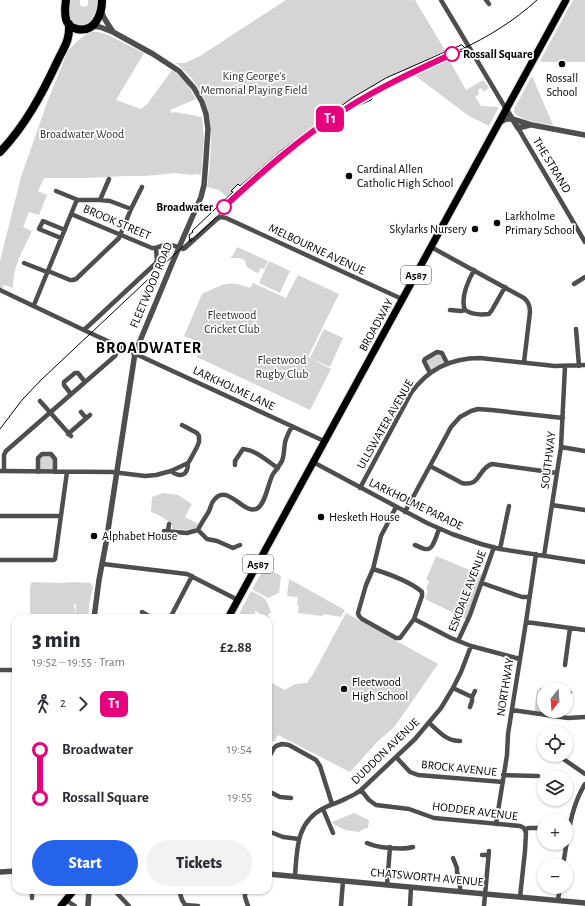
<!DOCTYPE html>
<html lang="en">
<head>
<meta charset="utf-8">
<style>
	body { margin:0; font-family:"Alegreya Sans",sans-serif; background:#f2f2f3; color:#2b2b33; height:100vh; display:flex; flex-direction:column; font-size:15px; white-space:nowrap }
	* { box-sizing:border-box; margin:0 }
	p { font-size:13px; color:#7c7c81 }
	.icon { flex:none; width:22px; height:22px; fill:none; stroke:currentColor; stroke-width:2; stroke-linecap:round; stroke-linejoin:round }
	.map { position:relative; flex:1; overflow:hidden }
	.side { position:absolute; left:12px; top:614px; width:260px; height:280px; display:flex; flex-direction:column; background:#fff; border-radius:12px; box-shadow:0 1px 3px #0004 }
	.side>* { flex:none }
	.badge { padding:0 8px; border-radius:6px; font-size:14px; line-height:26px }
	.needle { width:26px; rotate:197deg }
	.fabs { position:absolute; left:537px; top:682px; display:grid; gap:8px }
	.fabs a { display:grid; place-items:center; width:36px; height:36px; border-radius:50%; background:#fff; box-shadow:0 1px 3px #0004; font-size:20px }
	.map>.badge { position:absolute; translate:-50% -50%; box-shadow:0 0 0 2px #fff }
	.legs { display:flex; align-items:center; gap:6px; height:44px; padding:0 20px; font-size:13px }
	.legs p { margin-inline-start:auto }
	.head { display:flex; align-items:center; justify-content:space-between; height:68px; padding:0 20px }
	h1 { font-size:22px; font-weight:800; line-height:30px }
	.primary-button { display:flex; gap:8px; margin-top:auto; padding:8px 20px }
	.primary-button a { flex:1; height:46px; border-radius:24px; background:#2563eb; color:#fff; font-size:16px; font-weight:800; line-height:46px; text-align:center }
	.primary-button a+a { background:#f2f2f3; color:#2b2b33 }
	ul { padding:0 20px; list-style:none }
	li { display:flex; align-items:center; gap:14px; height:48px; font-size:15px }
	li i { display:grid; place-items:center; width:6px; height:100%; margin:0 5px; background:currentColor }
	li i::after { content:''; width:10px; height:10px; margin:-5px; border:3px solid; border-radius:50%; background:#fff }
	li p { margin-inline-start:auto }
	li:first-child i { background:linear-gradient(#0000 50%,currentColor 0) }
	li:last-child i { background:linear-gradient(currentColor 50%,#0000 0) }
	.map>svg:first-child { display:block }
	.green { fill:#d5d5d5 }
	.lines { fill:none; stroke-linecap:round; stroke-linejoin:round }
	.primary-casing { stroke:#dbdbdb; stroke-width:9 }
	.trunk-casing { stroke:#dbdbdb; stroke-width:10 }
	.minor { stroke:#4e4e4e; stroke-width:4.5 }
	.tertiary { stroke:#4e4e4e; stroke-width:5.5 }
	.primary { stroke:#000; stroke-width:7 }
	.trunk { stroke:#000; stroke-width:8 }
	.tram { stroke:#000; stroke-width:1 }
	.line-1-casing { stroke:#fff; stroke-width:9 }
	.line-1 { stroke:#e6007e; stroke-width:6 }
	.stop-1-dot { fill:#fff; stroke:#e6007e; stroke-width:2 }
	.poi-dot { fill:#000; stroke:#fff; stroke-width:1.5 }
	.labels { text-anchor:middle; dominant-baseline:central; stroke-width:3.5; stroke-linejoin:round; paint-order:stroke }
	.shield { fill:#fff; stroke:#4c4c4c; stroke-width:1 }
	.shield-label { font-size:11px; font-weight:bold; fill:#000 }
	.stop-label { font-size:12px; font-weight:bold; fill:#000; stroke:#fff; text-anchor:start }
	.park-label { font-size:12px; fill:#2c2c2c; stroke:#fff }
	.poi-label { font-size:12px; fill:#000; stroke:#fff; text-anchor:start }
	.street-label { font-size:12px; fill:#000; stroke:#fff }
	.district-label { font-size:16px; font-weight:bold; letter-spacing:1px; fill:#000; stroke:#fff }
</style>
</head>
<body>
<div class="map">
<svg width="585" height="906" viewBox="0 0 585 906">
	<rect width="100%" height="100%" fill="#fff"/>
	<path class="green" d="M69,0H80V5L84,7L87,6L88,4V0H98C97,12 96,18 87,26C84,26 80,26 77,25C66,23 69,9 69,0Z
		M286,0H415L446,52L386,78L352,98L303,134L282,150L240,186L238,184L231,191L233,192L227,197L219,190L207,187C213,138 219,98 176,63H185L200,56Z
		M573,0H585V62H541V59Z
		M92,32H99L108,35L144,53L116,100L141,109L148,103L172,70C183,78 190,87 196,99L170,110L172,113L175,112L202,117L204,138L201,175L195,174L191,175L175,173L145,176H125L87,178H44L38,191L47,195L39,215L29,212L23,227L32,231C23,251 13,265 13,288L4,285L2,290L0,289V261L21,177L48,100L68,51L76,42L85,35Z
		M448,58L466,90L483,80L489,88L483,92L481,88L478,90L479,94L475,97L481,106L499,107L489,126L469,116L413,74Z
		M532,76L553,125C542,123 521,122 514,112V109Z
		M237,247L268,261L264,269L261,268L258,273L253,271L247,267C246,265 246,263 245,261C242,257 234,258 230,258L234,254Z
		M269,261L290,271L280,293L259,283Z
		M298,275L339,294L308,357L331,369L310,410L197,357L203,344L184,336L202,294C224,285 225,279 250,288L253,283L286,298Z
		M324,329L343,338L330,367L310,358Z
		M440,352L447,363L430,373L425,359Z
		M42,454H51L55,459V472H38V458Z
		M163,493L178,495L192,504L185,517L198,524L196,528L187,530L173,529C171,520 160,516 151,512L152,497Z
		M436,556L484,576L468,620L425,599L428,591L426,589L429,581L426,580Z
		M265,567L281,576L279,593L268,598L252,589Z
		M289,579L345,610L341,617L323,614V616L298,613L299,606L297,605L298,597L287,596Z
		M33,582L59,583L73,582L90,583L93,586C92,592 90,599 89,605C89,609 89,613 88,618H75L76,604H74V607L75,608L74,618H30V588L31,583Z
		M251,591C264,598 266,597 271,612L268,615L270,618L269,619L256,611L252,618H248L241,614L240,612Z
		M346,613L438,664L395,726L390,731L379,740L350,772L278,735L274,742L268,738V681L285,690L295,684L307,683L310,678L312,676Z
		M537,690L544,691V711H556L555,716L534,713Z
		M354,813L369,820L368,828L363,829L359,832L345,830L333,824L332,822Z"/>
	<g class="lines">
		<defs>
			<path id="primary" d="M228,618L566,0
				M61,906L74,890"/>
			<path id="trunk" d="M66,0C65,7 64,15 67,22C69,26 73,28 77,29C95,33 102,14 102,0
				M0,152C25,126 42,94 57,62C64,47 70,41 69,24"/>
		</defs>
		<use href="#primary" class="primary-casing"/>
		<use href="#trunk" class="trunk-casing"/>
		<path class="minor" d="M441,0L506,109
			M486,0L489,4
			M518,128L585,242
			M56,191L78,200
			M100,200L109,179
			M71,214L152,248C158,249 160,245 166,245C171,244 178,247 183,249L185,248L217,219L221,217L226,218L402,299
			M61,238L39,229L43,221L65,230
			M431,247L524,298C529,302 530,306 530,312L524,362
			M24,263L47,272
			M48,271L70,280H73L76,279L119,238L131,209L142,187
			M574,284L585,277
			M0,290L88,332L324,441
			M34,305L76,202L78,200H100L110,201L131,209
			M450,310L461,311L465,310C471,314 481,315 489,314L492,310L505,287
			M465,310C460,298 468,281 474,270
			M576,329L579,366
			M84,330L155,264L157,261L156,248
			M430,373L424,361L425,359L437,352L442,353L447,363
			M71,394L64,385V382L75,373H78L85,382
			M40,401L71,436
			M81,412L86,418
			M68,434L90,415
			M561,447L585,451
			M313,462L427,523L452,534L481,544L500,549L585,562
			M235,465V461L243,449C256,450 267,461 278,468
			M430,466L462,483C481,487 477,469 492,464L557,473
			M0,471L112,472L145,476L156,475L171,471L188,463L190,460L197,447L199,442V436L197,433L182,425
			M4,471V455L6,451L115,356L120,346
			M171,471C180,478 188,476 188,463
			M38,472V458L42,454H51L55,459V472
			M360,488L411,393C428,369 451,358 480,358L555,366L585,365
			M552,505L585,510
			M405,512L451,427L460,417L471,411L478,409L491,410L563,418
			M0,516H61
			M198,530L207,539L217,541L233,548L240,545
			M164,531L187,533L198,530C201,523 206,517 209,511C211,507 211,503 214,500C228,482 244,517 258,508C266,502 268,483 273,474C276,470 279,466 282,461C284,456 284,449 285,443C286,437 289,432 292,426
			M168,531L169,524
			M415,545C418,546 424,550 428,549C433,549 437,534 439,529
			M500,549L509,506
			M544,556L561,447L565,366
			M0,560H54L55,559L67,472
			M103,564L187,574L238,600
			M373,569C389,574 410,581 422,592V596L414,619L400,638H396L362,619L359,616L358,613L366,585L373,569L381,536L396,507
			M482,583L522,597H530
			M142,612L152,618
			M170,618L192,576
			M414,619L451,638L471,646L520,659
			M526,622L585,630
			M458,641L470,615L494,547
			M565,665L570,628
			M0,670H16
			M453,688L472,697
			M542,690L544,691
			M566,697L569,698L570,693
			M470,707L472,701V697L475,691
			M512,710L568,718L585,717
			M429,723C440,732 446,741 460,741
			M552,755L562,758L585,774
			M396,757L410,772L418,775L503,782
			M268,759L274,748L276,746L282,744L289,745L316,760L320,766L332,804
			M503,775L538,776
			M361,790L369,800L376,805L409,809L434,818L520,826L524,828L526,833L525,851L520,897
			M268,791L280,797L291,798
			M323,809L333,833
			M496,824L507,755L508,734L526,622L536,554
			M526,830L528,828H538
			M268,831L283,837L299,839
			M367,843C377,848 403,850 413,847
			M482,855H488
			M453,858L457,868V872L460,882V891
			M563,865C568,837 570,808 585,784
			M295,876C297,849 296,822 324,808C332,804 340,802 347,798C352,796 357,793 361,790L415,739L441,708L453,688L461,672L471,646
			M387,885L390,847
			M32,890V898
			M114,890L129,906
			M179,890L182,900L186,906
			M245,890V897L248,906
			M66,900L75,906
			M558,900L560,887
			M185,905L198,906
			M341,906L343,881
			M410,906L411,887
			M484,906L489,851"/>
		<path class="tertiary" d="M101,10C103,18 107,23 112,30
			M91,26L100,27L113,32L153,54L179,71L194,88L202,102L206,114L208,129L206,159L204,185L201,197L174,259L135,353L106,543L99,580L94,618
			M506,109L518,128L530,125
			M500,122L506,119H513L532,125L585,135
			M0,872L16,871
			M268,874L585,903
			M88,906L89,890"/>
		<use href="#primary" class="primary"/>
		<use href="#trunk" class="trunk"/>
		<path class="tram" d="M462,45L466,49L416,73L404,80L373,97L371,100L346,111L310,136L273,164L190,242L189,235L193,232L192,231L233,192L231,191L238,184L240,186L282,150L303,134L352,98L386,78Z
			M460,50C488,37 514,21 537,0
			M0,429L22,400L41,380L192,238"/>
	</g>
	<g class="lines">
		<defs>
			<path id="line-1" d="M224,207C262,172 300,138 344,110C378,88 415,71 452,54"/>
		</defs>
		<use href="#line-1" class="line-1-casing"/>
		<use href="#line-1" class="line-1"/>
	</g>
	<g class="stop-1-dot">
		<circle cx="452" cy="54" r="7"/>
		<circle cx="224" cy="207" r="7"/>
	</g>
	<g class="poi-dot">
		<circle cx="562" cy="64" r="4"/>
		<circle cx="349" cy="176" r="4"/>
		<circle cx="497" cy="223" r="4"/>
		<circle cx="475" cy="229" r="4"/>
		<circle cx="321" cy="517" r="4"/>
		<circle cx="94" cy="536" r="4"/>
		<circle cx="344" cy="689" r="4"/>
	</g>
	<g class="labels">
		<g class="shield">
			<rect x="401" y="266" width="30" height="18" rx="3"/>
			<rect x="243" y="555" width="30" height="18" rx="3"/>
		</g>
		<g class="shield-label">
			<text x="416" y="275">A587</text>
			<text x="258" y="564">A587</text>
		</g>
		<g class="stop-label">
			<text x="463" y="54">Rossall Square</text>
			<text x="213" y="207" text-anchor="end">Broadwater</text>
		</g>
		<g class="park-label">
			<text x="254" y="76">King George's<tspan x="254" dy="14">Memorial Playing Field</tspan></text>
			<text x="82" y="134">Broadwater Wood</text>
			<text x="232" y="315">Fleetwood<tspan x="232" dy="14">Cricket Club</tspan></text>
			<text x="282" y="360">Fleetwood<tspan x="282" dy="14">Rugby Club</tspan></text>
		</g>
		<g class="poi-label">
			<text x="562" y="78" text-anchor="middle">Rossall<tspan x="562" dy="14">School</tspan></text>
			<text x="357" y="169">Cardinal Allen<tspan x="357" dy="14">Catholic High School</tspan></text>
			<text x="505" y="216">Larkholme<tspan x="505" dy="14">Primary School</tspan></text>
			<text x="467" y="229" text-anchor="end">Skylarks Nursery</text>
			<text x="329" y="517">Hesketh House</text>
			<text x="102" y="536">Alphabet House</text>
			<text x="352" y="682">Fleetwood<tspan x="352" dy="14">High School</tspan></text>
		</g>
		<g class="street-label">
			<text transform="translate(552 165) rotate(59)">THE STRAND</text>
			<text transform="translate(117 222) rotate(23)">BROOK STREET</text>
			<text transform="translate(317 249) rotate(25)">MELBOURNE AVENUE</text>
			<text transform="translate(151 285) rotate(-67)">FLEETWOOD ROAD</text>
			<text transform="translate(376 325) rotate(-61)">BROADWAY</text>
			<text transform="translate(234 388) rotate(25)">LARKHOLME LANE</text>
			<text transform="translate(385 424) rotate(-60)">ULLSWATER AVENUE</text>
			<text transform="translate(548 460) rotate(-83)">SOUTHWAY</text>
			<text transform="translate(416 504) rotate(26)">LARKHOLME PARADE</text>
			<text transform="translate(467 591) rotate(-69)">ESKDALE AVENUE</text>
			<text transform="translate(505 687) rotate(-81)">NORTHWAY</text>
			<text transform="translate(385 751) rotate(-44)">DUDDON AVENUE</text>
			<text transform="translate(459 768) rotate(6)">BROCK AVENUE</text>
			<text transform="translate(475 811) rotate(7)">HODDER AVENUE</text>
			<text transform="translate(427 877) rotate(5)">CHATSWORTH AVENUE</text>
		</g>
		<g class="district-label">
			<text x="149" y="348">BROADWATER</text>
		</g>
	</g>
</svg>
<div class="fabs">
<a><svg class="needle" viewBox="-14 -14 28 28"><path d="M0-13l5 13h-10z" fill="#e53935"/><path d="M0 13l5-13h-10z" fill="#7c7c81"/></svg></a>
<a><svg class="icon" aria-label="locate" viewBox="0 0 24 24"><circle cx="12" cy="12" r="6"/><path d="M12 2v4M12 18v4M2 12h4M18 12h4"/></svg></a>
<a><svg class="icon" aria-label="layers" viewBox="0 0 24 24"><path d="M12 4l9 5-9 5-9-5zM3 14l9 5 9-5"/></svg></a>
<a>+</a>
<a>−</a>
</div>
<b class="badge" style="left:330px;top:119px;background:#e6007e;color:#fff">T1</b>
<section class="side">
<div class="head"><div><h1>3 min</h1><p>19:52 – 19:55 · Tram</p></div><b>£2.88</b></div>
<div class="legs"><svg class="icon" aria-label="walk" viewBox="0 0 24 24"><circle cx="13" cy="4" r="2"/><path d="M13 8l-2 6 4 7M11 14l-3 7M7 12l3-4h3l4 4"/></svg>2<svg class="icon" aria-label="forward" viewBox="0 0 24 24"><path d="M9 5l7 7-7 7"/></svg><b class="badge" style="background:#e6007e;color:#fff">T1</b></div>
<ul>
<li><i style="color:#e6007e"></i><b>Broadwater</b><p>19:54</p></li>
<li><i style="color:#e6007e"></i><b>Rossall Square</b><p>19:55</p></li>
</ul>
<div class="primary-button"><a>Start</a><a>Tickets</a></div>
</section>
</div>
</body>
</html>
